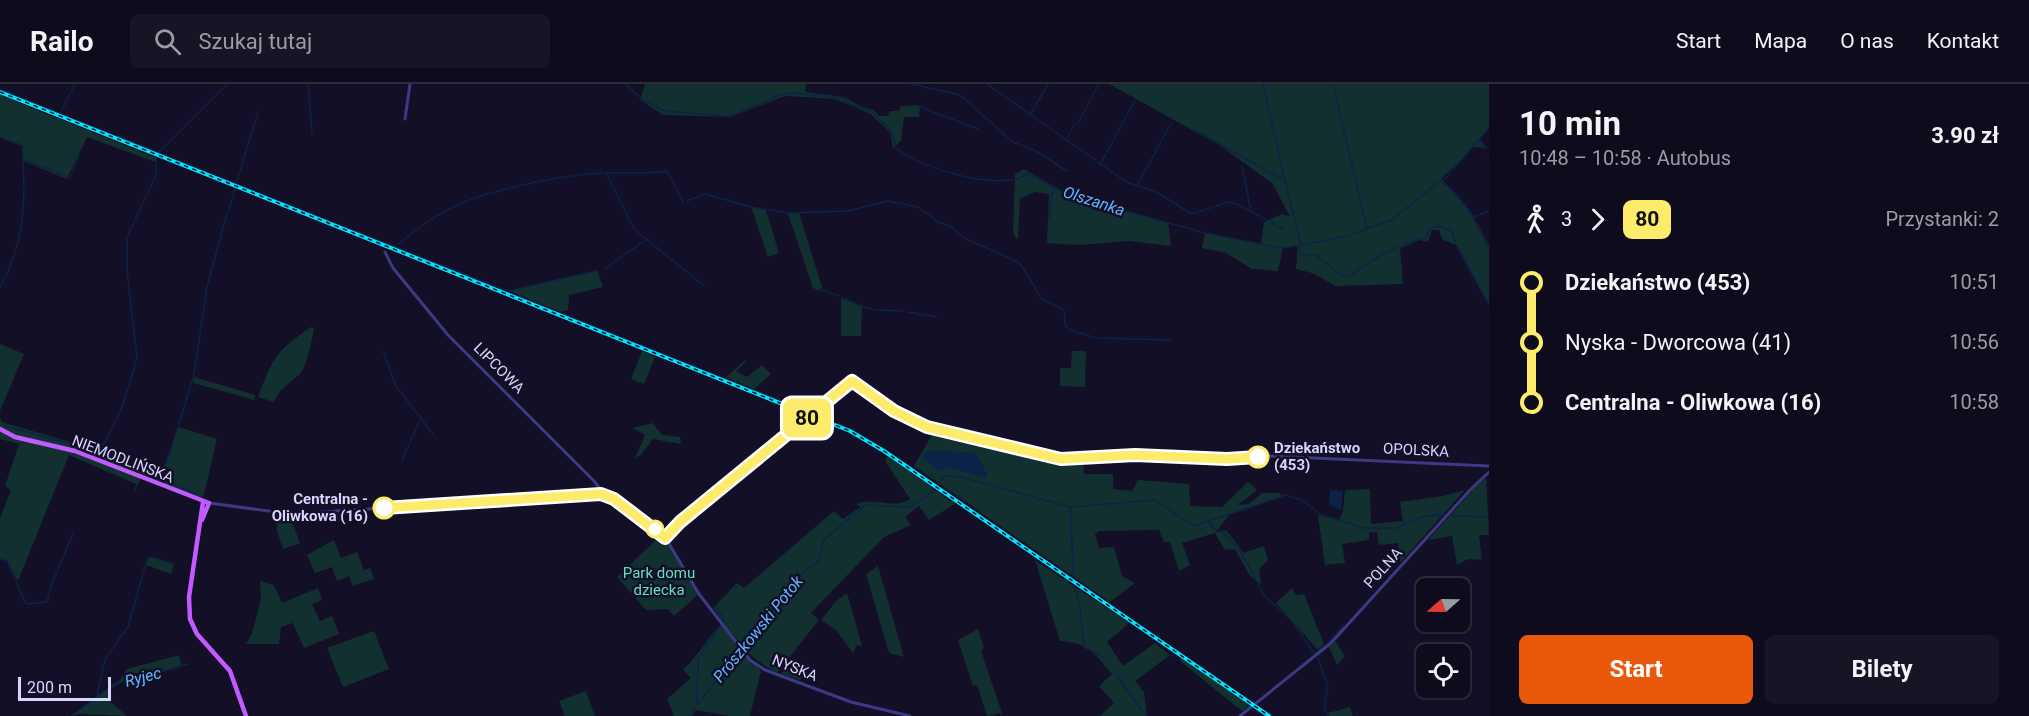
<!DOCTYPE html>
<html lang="pl">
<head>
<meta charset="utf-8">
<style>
	body { margin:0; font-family:Roboto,sans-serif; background:#171425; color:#f1f3f6; height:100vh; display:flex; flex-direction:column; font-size:22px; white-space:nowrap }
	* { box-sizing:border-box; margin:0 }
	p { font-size:20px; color:#9b9ba3 }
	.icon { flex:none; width:33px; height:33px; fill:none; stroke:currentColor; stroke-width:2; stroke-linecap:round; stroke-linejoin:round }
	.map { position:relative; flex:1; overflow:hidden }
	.sheet { display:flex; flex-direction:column; background:#0e0b1c; width:540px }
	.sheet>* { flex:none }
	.badge { padding:0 12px; border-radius:9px; font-size:21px; line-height:39px }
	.needle { width:39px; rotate:250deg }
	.controls { position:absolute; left:1416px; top:494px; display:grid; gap:12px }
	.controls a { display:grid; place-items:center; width:54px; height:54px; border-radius:9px; background:#0e0b1c; box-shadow:0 2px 4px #0004,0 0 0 2px #2e2b3b; font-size:30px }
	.scale { position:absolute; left:18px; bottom:15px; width:93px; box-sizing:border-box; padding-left:6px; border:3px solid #d9d4ff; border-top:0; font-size:16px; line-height:21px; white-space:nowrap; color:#d9d4ff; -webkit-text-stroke:4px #130f26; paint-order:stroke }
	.map>.badge { position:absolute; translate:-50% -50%; box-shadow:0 0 0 3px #fff }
	.legs { display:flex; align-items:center; gap:9px; height:66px; padding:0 30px; font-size:20px }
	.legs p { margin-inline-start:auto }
	.overview { display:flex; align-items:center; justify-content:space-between; height:102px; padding:0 30px }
	h1 { font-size:33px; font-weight:700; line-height:45px }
	.action { display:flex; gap:12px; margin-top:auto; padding:12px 30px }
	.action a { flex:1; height:69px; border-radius:9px; background:#ea580c; color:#fff; font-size:24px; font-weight:700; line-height:69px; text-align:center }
	.action a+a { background:#171425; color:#f1f3f6 }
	ul { padding:0 30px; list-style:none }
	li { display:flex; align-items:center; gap:21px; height:60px; font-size:22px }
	li i { display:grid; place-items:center; width:9px; height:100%; margin:0 8px; background:currentColor }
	li i::after { content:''; width:15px; height:15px; margin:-8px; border:4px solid; border-radius:50%; background:#0e0b1c }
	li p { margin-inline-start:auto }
	li:first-child i { background:linear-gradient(#0000 50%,currentColor 0) }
	li:last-child i { background:linear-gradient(currentColor 50%,#0000 0) }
	header { display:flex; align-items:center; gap:36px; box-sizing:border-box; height:84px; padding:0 30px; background:#0e0b1c; border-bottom:2px solid #2e2b3b }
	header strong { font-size:28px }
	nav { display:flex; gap:33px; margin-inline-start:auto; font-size:21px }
	.search { width:420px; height:54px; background:#171425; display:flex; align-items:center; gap:15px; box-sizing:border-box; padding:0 21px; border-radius:9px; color:#9b9ba3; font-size:22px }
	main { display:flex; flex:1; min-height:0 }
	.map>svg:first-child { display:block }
	.green { fill:#12302f }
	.water { fill:#0c2248 }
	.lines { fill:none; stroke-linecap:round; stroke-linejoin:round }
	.stream { stroke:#0c2248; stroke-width:1.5 }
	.minor { stroke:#3d3a85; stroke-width:3 }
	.major { stroke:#c25bff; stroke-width:4.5 }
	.rail-casing { stroke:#00e5ff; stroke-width:4 }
	.rail { stroke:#130f26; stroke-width:1.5; stroke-dasharray:4.5; stroke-linecap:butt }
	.line-1-casing { stroke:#fff; stroke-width:14 }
	.line-1 { stroke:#fdeb6b; stroke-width:9 }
	.stop-1-dot { fill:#fff; stroke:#fdeb6b; stroke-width:3 }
	.labels { text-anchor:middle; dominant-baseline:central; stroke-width:5; stroke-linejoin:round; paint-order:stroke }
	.street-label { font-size:15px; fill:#d9d4ff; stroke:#130f26 }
	.stop-label { font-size:15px; font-weight:bold; fill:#d9d4ff; stroke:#130f26; text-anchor:start }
	.park-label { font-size:15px; fill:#5fe0c0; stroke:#130f26 }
	.water-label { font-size:16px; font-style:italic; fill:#62b6ff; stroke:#130f26 }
</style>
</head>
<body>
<header>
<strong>Railo</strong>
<div class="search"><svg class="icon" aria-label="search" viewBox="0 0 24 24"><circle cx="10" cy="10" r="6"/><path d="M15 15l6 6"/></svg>Szukaj tutaj</div>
<nav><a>Start</a><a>Mapa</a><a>O nas</a><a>Kontakt</a></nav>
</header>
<main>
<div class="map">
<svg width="1489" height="632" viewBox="0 0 1489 632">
	<rect width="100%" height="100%" fill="#130f26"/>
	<path class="green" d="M645,0H806L805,8L844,13L860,22L874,26L879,32H887L890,27H899L901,22L920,21L919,33H904L901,56L893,65L890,48L871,30L836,15L785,12L730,33L663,31L640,16Z
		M1109,0H1489V43L1480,55L1487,64L1474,63L1441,95L1471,128L1489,161V219L1456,161L1443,156L1439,146H1432L1428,158L1420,156L1400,164L1403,200L1336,202L1312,189L1296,185L1298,162L1283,164L1278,187L1252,185L1226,169L1202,164L1205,149L1261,160L1264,138L1282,130L1290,133L1273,100L1221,62Z
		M0,11L156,74L155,78L87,53L67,95L23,77L22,61L0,53Z
		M1024,85L1071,112L1168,139L1171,162L1129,157L1078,161L1047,159L1049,110L1035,108L1020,115L1018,155L1016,154L1013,148L1015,90Z
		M751,123L766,126L779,169L768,173Z
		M799,129L822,203L819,207L813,204L788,130Z
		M597,186L603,203L569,211L568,226L561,228L510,207Z
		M841,215L862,221L861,252H841Z
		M311,243L314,244C312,255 307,283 300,290C290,299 280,304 274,318L258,313C273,273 276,267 311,243Z
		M0,260L24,270L0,327Z
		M642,267L655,273L644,300L631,295Z
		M1072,267H1086L1085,303L1060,302V284H1071Z
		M745,276L747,277L736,287L747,293L762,281L771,290L754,305L726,293Z
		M194,293L255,311L254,316L193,299Z
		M0,334L2,338L100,367L161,392L178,343L217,355L204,411L201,413L141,394L134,409L136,400L69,371L18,497L7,477L0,475V434L11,406L5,402L19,360L0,355Z
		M811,334L825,340L817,349L806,339Z
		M653,339L662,351L680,353L681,360L653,355L641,371L635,374L645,351L633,344Z
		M937,348L1068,379L1083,378L1084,390H1113V405L1132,407L1138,396L1189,400L1190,422L1222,423L1248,398L1257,406L1238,421L1249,420L1262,409H1280L1282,413L1229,431L1216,448L1226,446L1244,469L1264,462L1268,476L1259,485L1261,500L1250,492L1235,465L1225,466L1215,449L1182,459L1190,481L1179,487L1170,458H1164L1159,446L1099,447L1095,450L1099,464L1114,463L1122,492L1135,499L1110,518L914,382L933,349Z
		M888,373L955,420L929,436L919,422L905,433L911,441L884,453L811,529L819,536L777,589C748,574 732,551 713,524L737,499L744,504L834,427L843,435L859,424L864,428L857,420C875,412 894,426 910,415L885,377Z
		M1486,394L1489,451H1479L1482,476L1468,475L1457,481L1452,452L1428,456L1477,401Z
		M1370,405L1371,440L1403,437L1400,418L1443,412L1465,406L1400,479L1398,459L1379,461L1377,448L1369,449V456L1342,460L1345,479L1325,481L1318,431L1339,436L1343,427L1345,406Z
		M277,432L290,433L300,459L283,465L277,447Z
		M661,451L671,462L699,510L674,532L668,525L646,526L617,493Z
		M334,456L341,474L357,468L364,486L370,484L374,495L353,502L349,492L337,497L332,483L315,489L307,471Z
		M153,473L174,481L171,490L146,481L148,475Z
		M1035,476L1129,539L1107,558L1123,582L1155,559L1170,571L1135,597L1144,608L1147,632H1100L1114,619L1099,602L1112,590C1095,570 1088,558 1060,557Z
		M878,482L904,573L889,569L866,490Z
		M260,497L274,501L282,519L318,504L322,516L312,520L320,537L332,532L339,550L304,564L293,539L281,543L279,560H246L252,549L261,515Z
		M1292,504L1296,511L1304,510L1324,560L1318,566L1276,519Z
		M847,509L862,562L857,561L853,569L836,546L821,536L836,517Z
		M721,540L761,587L750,632H729L696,626L691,632H674L667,615L691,594L683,586C698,572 707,555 721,540Z
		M978,545L984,564L981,567L1002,629L987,632L977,601L973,602L958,556Z
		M374,547L389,585L343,603L327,564Z
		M1335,557L1345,572L1337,581L1329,563Z
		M179,571L182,583L122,598L110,605L109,617L127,632L79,630L71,632L120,596L127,585Z
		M1180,573L1250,622L1242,627L1180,577Z
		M792,575L808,580L800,596L781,590Z
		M586,607L595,632H565L559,617Z
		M1350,623L1353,632H1329L1328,629Z"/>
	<path class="water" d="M930,366L976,369L988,392L985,394L949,383L938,387L922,373L921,371Z
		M1330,406L1343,407L1341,427L1329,420Z"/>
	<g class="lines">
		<path class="stream" d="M308,0L312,50
			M625,0L644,17L665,27L724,32L736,30L780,11L792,9L843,14L852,21L870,26L887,42L892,48L896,64
			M912,0L960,11L1013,58L1036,67L1067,87
			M987,0L1128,99L1155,107L1190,129H1195L1228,118L1239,121L1283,145
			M1263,0L1285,96
			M1333,0L1367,145
			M0,5L60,30L75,0
			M915,21L978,45
			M61,30L91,42
			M1030,31L1048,0
			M1078,39L1099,0
			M94,43L384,159
			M1195,46L1285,97L1301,161
			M0,53L21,61
			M1066,57L1075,39
			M1479,57L1485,65
			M897,65C925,85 996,108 1028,90L1071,112L1205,149L1281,164L1297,162
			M158,69L227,0
			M1488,69L1489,70
			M25,76L66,92
			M1100,81L1135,16
			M1242,82L1251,128
			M607,90L634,145L704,202
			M70,94L79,72
			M1442,98L1489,44
			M1442,99C1463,109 1477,143 1489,163
			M236,100L258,28
			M1137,102L1171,39
			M687,117L705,110L751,123L788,129L847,127L888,117L918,123L938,138L952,143L964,154L1020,179L1042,215L1064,226L1065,242L1068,245L1096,254L1171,256
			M229,125L235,104
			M1473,133L1489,127
			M1049,135L1053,103
			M398,160C416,146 434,132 455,122C487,107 553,93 589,90C615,87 640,91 667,87L684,119
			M390,161L507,207L596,187
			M1300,161V171H1316L1341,191L1348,193C1371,177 1397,158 1426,154L1429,145L1439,142L1446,146L1451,145L1456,159
			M1301,161L1347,152L1391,136L1439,98
			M1458,164L1489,221
			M604,185L647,155
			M0,203C26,159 26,111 22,61
			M821,206L839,212
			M508,208L613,250
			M842,214L861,222
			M863,223L875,226
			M879,226L903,227
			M908,228L937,233
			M617,252L804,326
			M383,267L396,302L436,354
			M5,342L100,368L196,410
			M175,353L194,290L207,203L227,129
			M100,368L123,321L137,274L127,186V153L156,91V74
			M402,376L420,336
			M160,393L172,363
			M1070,423L1073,479
			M1209,438L1213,444L1224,449L1241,468L1264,511L1291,536L1315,570L1324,562
			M0,475L7,477L26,520L47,518L51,502L73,450
			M1073,481L1074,496
			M1074,501L1080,523L1084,563L1103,573
			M1327,560L1343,542
			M1318,574L1328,602L1324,624L1328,632
			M1118,593L1141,625
			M97,612L105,575L128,543L147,475L151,473L174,480
			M697,620L698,575L724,536L715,521
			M1143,627L1147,632
			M71,632L114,600L188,580
			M688,632L802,490L819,476L824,456L865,421L909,423L925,414L945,392L961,393L1070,423L1155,416L1194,442L1286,411L1302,416L1320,430L1363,444H1397L1421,433L1436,431L1489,433"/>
		<path class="minor" d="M405,35L410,0
			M385,168L393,184L448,251L594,397L604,410
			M209,419L290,430L604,410L655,445L668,458L699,510L750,576L765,586L851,618L910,632
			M665,454L683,435L852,297L894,327L927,343L1061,375L1135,371L1227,375L1269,372L1489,382
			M1240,632L1331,559L1470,406L1489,388"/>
		<path class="major" d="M0,345L15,353L75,367L209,419L202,436
			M203,418L189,513L190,535L197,550L230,587L246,632"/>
		<defs>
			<path id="rail" d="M0,8L850,347L884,367L1269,632"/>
		</defs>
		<use href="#rail" class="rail-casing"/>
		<use href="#rail" class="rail"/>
	</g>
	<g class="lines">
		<defs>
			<path id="line-1" d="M384,424L601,410L614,415L665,454L680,438L852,297L894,327L927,343L1061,375L1135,371L1227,375L1258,373"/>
		</defs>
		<use href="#line-1" class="line-1-casing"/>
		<use href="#line-1" class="line-1"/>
	</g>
	<g class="stop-1-dot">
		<circle cx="1258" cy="373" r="10"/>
		<circle cx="384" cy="424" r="10"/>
		<circle cx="655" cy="445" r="8"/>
	</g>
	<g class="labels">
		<g class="street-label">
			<text transform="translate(499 284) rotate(45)">LIPCOWA</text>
			<text transform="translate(1416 366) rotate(3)">OPOLSKA</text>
			<text transform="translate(123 375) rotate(21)">NIEMODLIŃSKA</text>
			<text transform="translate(1383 484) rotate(-48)">POLNA</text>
			<text transform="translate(795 584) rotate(22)">NYSKA</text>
		</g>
		<g class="stop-label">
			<text x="1274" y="364">Dziekaństwo<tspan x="1274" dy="17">(453)</tspan></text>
			<text x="368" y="415" text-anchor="end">Centralna -<tspan x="368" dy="17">Oliwkowa (16)</tspan></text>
		</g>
		<g class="park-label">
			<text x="659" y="489">Park domu<tspan x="659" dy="17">dziecka</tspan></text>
		</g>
		<g class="water-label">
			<text transform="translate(1094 117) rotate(18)">Olszanka</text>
			<text transform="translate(758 545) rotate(-51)">Prószkowski Potok</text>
			<text transform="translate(143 593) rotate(-15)">Ryjec</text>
		</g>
	</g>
</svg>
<div class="controls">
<a><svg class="needle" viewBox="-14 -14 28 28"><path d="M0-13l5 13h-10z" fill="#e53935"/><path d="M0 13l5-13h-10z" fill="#9b9ba3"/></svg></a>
<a><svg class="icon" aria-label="locate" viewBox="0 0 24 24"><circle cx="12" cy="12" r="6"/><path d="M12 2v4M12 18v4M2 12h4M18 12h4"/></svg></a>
</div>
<div class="scale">200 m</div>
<b class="badge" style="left:807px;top:334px;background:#fdeb6b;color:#111">80</b>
</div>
<section class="sheet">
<div class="overview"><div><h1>10 min</h1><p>10:48 – 10:58 · Autobus</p></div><b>3.90 zł</b></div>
<div class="legs"><svg class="icon" aria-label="walk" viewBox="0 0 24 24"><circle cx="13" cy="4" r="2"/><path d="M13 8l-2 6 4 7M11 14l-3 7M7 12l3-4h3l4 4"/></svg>3<svg class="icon" aria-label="forward" viewBox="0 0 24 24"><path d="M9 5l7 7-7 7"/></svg><b class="badge" style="background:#fdeb6b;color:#111">80</b><p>Przystanki: 2</p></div>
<ul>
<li><i style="color:#fdeb6b"></i><b>Dziekaństwo (453)</b><p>10:51</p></li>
<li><i style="color:#fdeb6b"></i><span>Nyska - Dworcowa (41)</span><p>10:56</p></li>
<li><i style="color:#fdeb6b"></i><b>Centralna - Oliwkowa (16)</b><p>10:58</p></li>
</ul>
<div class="action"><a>Start</a><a>Bilety</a></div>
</section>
</main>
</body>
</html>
